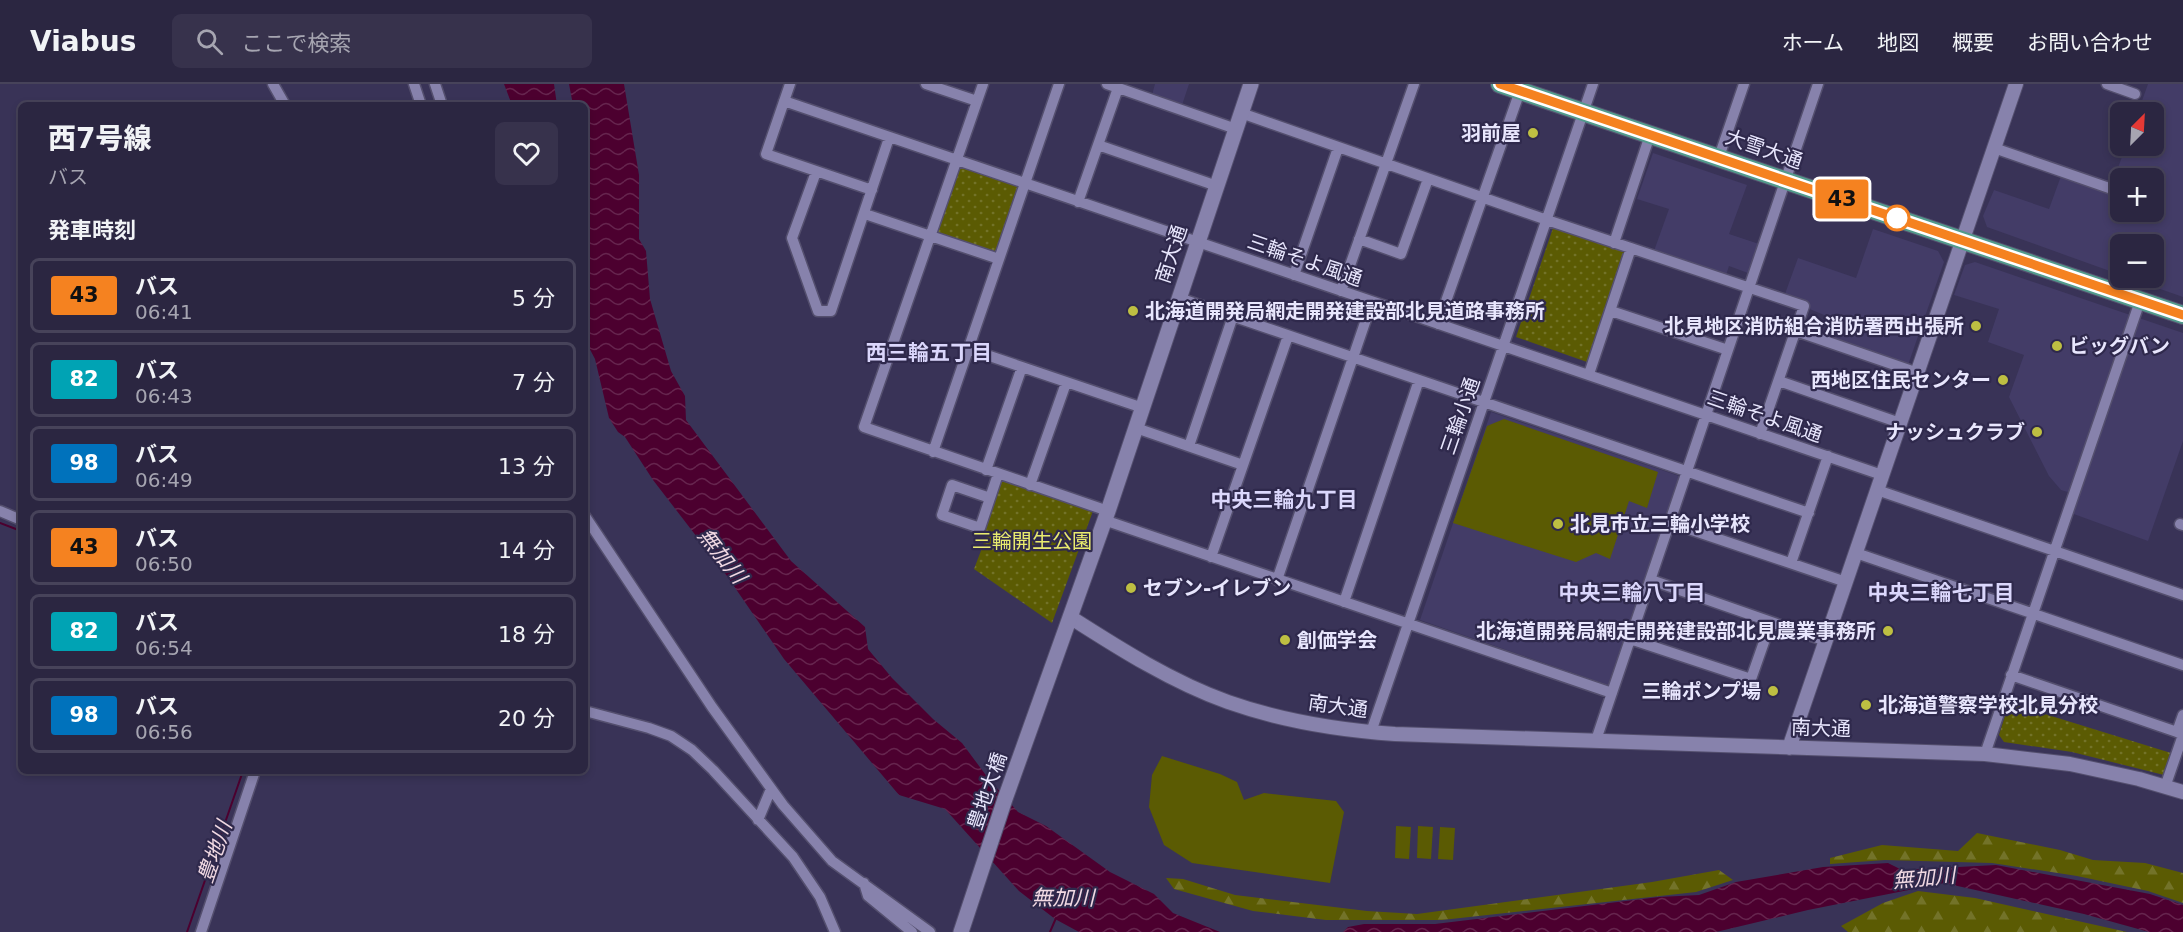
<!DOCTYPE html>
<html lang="ja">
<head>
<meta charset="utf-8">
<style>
	body { margin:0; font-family:"DejaVu Sans","Noto Sans JP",sans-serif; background:#37324c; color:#f1f3f6; height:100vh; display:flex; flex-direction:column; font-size:22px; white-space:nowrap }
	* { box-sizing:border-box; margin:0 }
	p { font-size:20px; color:#a6a5b1 }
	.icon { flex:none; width:33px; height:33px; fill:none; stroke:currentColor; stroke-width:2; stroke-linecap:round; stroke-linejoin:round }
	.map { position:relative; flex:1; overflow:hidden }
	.drawer { position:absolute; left:18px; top:18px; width:570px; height:672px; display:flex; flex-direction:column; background:#2b2641; border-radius:9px; box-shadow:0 3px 9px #0003,0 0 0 2px #47435a }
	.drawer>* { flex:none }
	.badge { padding:0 12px; border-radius:4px; font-size:21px; line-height:39px }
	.needle { width:39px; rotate:24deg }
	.fabs { position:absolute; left:2110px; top:18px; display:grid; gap:12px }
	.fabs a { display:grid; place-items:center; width:54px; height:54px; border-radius:9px; background:#2b2641; box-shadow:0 3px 9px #0003,0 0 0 2px #47435a; font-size:30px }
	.map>.badge { position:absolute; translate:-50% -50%; box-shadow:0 0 0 3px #fff }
	h2 { padding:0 30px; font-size:22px; line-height:54px }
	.round { display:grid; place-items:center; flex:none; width:63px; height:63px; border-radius:9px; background:#37324c }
	.overview { display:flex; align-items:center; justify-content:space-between; height:102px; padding:0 30px }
	h1 { font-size:28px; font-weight:800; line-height:45px }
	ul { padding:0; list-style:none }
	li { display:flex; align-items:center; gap:18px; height:75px; margin:0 12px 9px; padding:0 18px; border:3px solid #47435a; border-radius:9px }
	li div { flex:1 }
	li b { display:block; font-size:22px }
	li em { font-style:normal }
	li .badge { min-width:66px; font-weight:700; text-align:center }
	header { display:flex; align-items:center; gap:36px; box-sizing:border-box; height:84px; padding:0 30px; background:#2b2641; border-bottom:2px solid #47435a }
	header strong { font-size:28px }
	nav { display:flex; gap:33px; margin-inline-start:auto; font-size:21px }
	.search { width:420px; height:54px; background:#37324c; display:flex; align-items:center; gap:15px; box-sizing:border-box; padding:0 21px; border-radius:9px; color:#a6a5b1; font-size:22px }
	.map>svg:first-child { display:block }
	.built { fill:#433c67; fill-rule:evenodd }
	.grass { fill:url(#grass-dots) }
	.forest { fill:url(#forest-firs) }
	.pitch { fill:#5b5b03 }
	.water { fill:url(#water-waves) }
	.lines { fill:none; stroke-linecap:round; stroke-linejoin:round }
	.stream { stroke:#4c002f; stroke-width:2 }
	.minor-casing { stroke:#544f6e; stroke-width:13 }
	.tertiary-casing { stroke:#544f6e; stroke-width:16 }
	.secondary-casing { stroke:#544f6e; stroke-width:17 }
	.trunk-casing { stroke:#544f6e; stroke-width:20 }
	.minor { stroke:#8782ac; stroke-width:10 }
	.tertiary { stroke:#8782ac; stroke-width:14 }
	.secondary { stroke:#8782ac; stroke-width:15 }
	.trunk { stroke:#529b8c; stroke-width:18 }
	.line-casing { stroke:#fff; stroke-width:14 }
	.line { stroke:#f58220; stroke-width:9 }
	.poi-dot { fill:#bebf42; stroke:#2f294c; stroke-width:2 }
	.stop-dot { fill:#fff; stroke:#f58220; stroke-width:3 }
	.labels { text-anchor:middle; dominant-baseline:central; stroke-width:4.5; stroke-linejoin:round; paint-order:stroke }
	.poi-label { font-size:20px; font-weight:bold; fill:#e8e6fd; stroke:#2f294c; text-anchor:end }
	.street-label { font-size:20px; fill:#e8e6fd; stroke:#2f294c }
	.park-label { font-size:20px; fill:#e9eb6e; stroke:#2f294c }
	.neighbourhood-label { font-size:21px; font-weight:bold; fill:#dbd7fc; stroke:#2f294c }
	.water-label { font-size:21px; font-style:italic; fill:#f1d9e3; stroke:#2f294c }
</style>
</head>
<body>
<header>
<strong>Viabus</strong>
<div class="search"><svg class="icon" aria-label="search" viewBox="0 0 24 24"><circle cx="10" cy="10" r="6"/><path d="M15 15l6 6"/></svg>ここで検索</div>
<nav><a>ホーム</a><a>地図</a><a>概要</a><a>お問い合わせ</a></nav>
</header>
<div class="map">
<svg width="2183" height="848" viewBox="0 0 2183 848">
	<defs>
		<pattern id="grass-dots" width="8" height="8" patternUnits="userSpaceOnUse" patternTransform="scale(1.5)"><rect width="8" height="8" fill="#5b5b03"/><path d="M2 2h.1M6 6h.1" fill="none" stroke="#737329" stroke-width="1.8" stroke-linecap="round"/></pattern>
		<pattern id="forest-firs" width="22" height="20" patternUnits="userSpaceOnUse" patternTransform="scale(1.5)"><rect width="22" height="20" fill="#5b5b03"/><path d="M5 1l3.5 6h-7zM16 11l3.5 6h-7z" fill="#737329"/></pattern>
		<pattern id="water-waves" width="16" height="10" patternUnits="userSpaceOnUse" patternTransform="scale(1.5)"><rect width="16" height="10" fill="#4c002f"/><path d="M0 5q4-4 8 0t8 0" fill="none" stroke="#66254e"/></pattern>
	</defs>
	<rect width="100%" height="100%" fill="#393357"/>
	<path class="built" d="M1155,0H1189L1182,21L1152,11Z
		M2148,0H2183V213L2129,194H2154V160H2121V191L1987,143L1983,132L1994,106L2049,125L2061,92L2109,108L2126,62H2154V28H2138ZM2121,94H2154V128H2121Z
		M1653,69L1747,101L1729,150L1759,160L1748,189L1729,182L1726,191L1654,167L1669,125L1637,115Z
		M1873,145L1938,167L1944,178L1908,281L1828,254L1834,235L1807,224L1809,219L1785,210L1798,174L1856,194Z
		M1975,178L2183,249V357L2148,457L2071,429L2078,411L2061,406L2049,392L2009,313L2024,271L1988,258L1999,225L1954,211L1965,181Z
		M1491,328L1679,392L1608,601L1420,536Z"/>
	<path class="grass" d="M959,81L1020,103L996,170L936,150Z
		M1553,144L1625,168L1587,278L1516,253Z
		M1001,395L1093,427L1052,539L974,485L987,451L985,443Z
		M2009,619L2171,669L2164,691L2072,668L2004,658L1999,651Z"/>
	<path class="forest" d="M1977,749L2060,766L2093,776L2145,779L2183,789V819L2148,807L2077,792L1992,779L1885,776L1830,780V774L1882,761L1958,767Z
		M1719,786L1733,796L1696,808L1442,836H1326L1253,827L1174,805L1166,794L1183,795L1235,811L1367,827L1417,830L1652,798Z
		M1918,807L1975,814L2127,848H1848L1841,842L1883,819Z"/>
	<path class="pitch" d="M1504,335L1658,388L1647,424L1629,417L1610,475L1596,469L1576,478L1453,439L1487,342Z
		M1162,672L1220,690L1237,698L1244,716L1264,709L1336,717L1344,728L1330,799L1192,779L1164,761L1149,723L1152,691Z
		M1396,742L1411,743L1409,775L1395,774Z
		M1418,742L1433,743L1431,775L1417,774Z
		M1440,743L1455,744L1453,776L1438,775Z"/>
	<path class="water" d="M504,0H554L557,21H512Z
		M569,0H624L639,91V155L646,167L650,215L671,287L685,312L686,336L791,477L865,543L868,565L892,594L933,635L962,659L988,694L1018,728L1046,742L1110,788L1154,810L1173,829L1220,848H1079L1055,835L1019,807L945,725L899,711L784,575L727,492L653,396L625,353L618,348L609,334L595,275L585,256V21H573Z
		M1888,779L1902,786L1996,781L2150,810L2183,821V848H2149L2084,830L1944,799L1808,826L1716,848H1343L1348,843L1364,840H1435L1659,813L1699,811L1736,798L1823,783Z"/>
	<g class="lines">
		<path class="stream" d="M0,439L21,447
			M187,848L243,687
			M1050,848L1056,834"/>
		<defs>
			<path id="minor" d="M273,0L285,21
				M414,0L421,21
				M435,0L442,21
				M790,0L766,70L872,106
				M926,0L977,17
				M983,0L864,343L1108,427
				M1107,0L1236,45
				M2107,0L2135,10
				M784,17L1882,391
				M1241,29L1547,136L1804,222L1760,350
				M1098,61L1217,102
				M1994,64L2112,105
				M1719,73L1744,0
				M816,88L792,154L818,227H831L889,54
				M1078,118L1118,4
				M865,130L999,175
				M1359,155L1401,170L1428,95
				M1614,159L1650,51
				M1294,191L1338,64
				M1341,207L1414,0
				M1179,214L1809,429
				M1611,227L1728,266
				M1438,240L1520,7
				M1796,247L1918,289
				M969,265L1143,324
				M1589,290L1631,164
				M1779,297L1900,339
				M1136,344L1243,381
				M1189,362L1233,232
				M933,368L1059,0
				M986,386L1022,283
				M1030,401L1066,299
				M1877,406L2183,511
				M990,414L952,401L942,431L980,444L998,390
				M0,427L21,436
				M585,432L712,623L783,721L832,777L930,848
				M1104,436L1612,609
				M1671,439L1846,498
				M2180,440L2183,441
				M1856,469L2183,581
				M1211,473L1288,252
				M1791,479L1828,372
				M1277,496L1372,218
				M1651,496L1826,557
				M1344,518L1419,296
				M1630,555L1751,595L1771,538
				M2011,591L2177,648
				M585,627L649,644L671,652L692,666L713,686L793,773L820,813L835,848
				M1371,648L1593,0
				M1596,656L1818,0
				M1985,670L2140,217
				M2165,703L2183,651L2177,648L2183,631
				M758,736L771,705
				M864,799L868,812L912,848
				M201,848L255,687"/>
			<path id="tertiary" d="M1070,533C1120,565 1172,598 1228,618C1282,637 1338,646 1395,650L1985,670L2070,680L2139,695L2183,708
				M1789,664L2016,0"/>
			<path id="secondary" d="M961,848L1005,715L1108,427L1251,0"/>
			<path id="trunk" d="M1500,0L2183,231"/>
		</defs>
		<use href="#minor" class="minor-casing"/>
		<use href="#tertiary" class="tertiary-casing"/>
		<use href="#secondary" class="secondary-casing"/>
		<use href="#trunk" class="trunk-casing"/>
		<use href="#minor" class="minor"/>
		<use href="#tertiary" class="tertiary"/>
		<use href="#secondary" class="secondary"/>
		<use href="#trunk" class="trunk"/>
	</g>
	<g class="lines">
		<defs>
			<path id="line" d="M1500,0L2183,231"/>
		</defs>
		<use href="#line" class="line-casing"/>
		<use href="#line" class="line"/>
	</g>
	<g class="poi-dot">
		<circle cx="1533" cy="49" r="6"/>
		<circle cx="1133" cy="227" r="6"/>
		<circle cx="1976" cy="242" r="6"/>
		<circle cx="2057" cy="262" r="6"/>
		<circle cx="2003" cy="296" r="6"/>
		<circle cx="2037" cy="348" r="6"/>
		<circle cx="1558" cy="440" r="6"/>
		<circle cx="1131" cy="504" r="6"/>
		<circle cx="1888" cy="547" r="6"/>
		<circle cx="1285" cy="556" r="6"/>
		<circle cx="1773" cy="607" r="6"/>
		<circle cx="1866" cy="621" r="6"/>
	</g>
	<circle class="stop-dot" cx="1897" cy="134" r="12"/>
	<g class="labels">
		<g class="poi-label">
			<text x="1521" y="49">羽前屋</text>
			<text x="1145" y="227" text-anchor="start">北海道開発局網走開発建設部北見道路事務所</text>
			<text x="1964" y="242">北見地区消防組合消防署西出張所</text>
			<text x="2069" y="262" text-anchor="start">ビッグバン</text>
			<text x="1991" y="296">西地区住民センター</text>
			<text x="2025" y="348">ナッシュクラブ</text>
			<text x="1570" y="440" text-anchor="start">北見市立三輪小学校</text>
			<text x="1143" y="504" text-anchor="start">セブン-イレブン</text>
			<text x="1876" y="547">北海道開発局網走開発建設部北見農業事務所</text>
			<text x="1297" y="556" text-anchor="start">創価学会</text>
			<text x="1761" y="607">三輪ポンプ場</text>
			<text x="1878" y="621" text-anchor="start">北海道警察学校北見分校</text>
		</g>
		<g class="street-label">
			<text transform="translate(1764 65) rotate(19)">大雪大通</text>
			<text transform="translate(1171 170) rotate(-72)">南大通</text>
			<text transform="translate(1305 176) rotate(19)">三輪そよ風通</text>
			<text transform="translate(1460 332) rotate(-71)">三輪小通</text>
			<text transform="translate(1765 332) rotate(19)">三輪そよ風通</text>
			<text transform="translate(1338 622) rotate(8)">南大通</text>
			<text transform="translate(1821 644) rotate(2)">南大通</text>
			<text transform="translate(987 707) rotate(-71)">豊地大橋</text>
		</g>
		<g class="park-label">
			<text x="1032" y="457">三輪開生公園</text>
		</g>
		<g class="neighbourhood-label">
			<text x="929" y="269">西三輪五丁目</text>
			<text x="1284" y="416">中央三輪九丁目</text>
			<text x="1632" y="509">中央三輪八丁目</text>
			<text x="1941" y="509">中央三輪七丁目</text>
		</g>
		<g class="water-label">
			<text transform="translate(722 472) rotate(52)">無加川</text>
			<text transform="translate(215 768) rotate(-71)">豊地川</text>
			<text transform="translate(1924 794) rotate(-5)">無加川</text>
			<text x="1063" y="814">無加川</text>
		</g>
	</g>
</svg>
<div class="fabs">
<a><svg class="needle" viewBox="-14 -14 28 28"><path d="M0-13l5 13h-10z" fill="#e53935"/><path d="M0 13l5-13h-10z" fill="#a6a5b1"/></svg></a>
<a>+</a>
<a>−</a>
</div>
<b class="badge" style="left:1842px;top:115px;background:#f58220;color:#111">43</b>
<section class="drawer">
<div class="overview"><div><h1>西7号線</h1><p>バス</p></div><a class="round"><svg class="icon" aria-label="heart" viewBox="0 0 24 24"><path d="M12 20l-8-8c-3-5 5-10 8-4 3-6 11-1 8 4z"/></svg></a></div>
<h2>発車時刻</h2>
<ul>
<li><span class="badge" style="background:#f58220;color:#111">43</span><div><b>バス</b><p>06:41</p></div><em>5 分</em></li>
<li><span class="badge" style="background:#00a3b4;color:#fff">82</span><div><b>バス</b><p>06:43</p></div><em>7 分</em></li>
<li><span class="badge" style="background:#0072bc;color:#fff">98</span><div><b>バス</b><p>06:49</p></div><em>13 分</em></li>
<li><span class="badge" style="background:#f58220;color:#111">43</span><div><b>バス</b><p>06:50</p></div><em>14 分</em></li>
<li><span class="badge" style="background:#00a3b4;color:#fff">82</span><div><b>バス</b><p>06:54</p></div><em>18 分</em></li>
<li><span class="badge" style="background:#0072bc;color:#fff">98</span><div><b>バス</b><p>06:56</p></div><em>20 分</em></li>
</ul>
</section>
</div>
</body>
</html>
